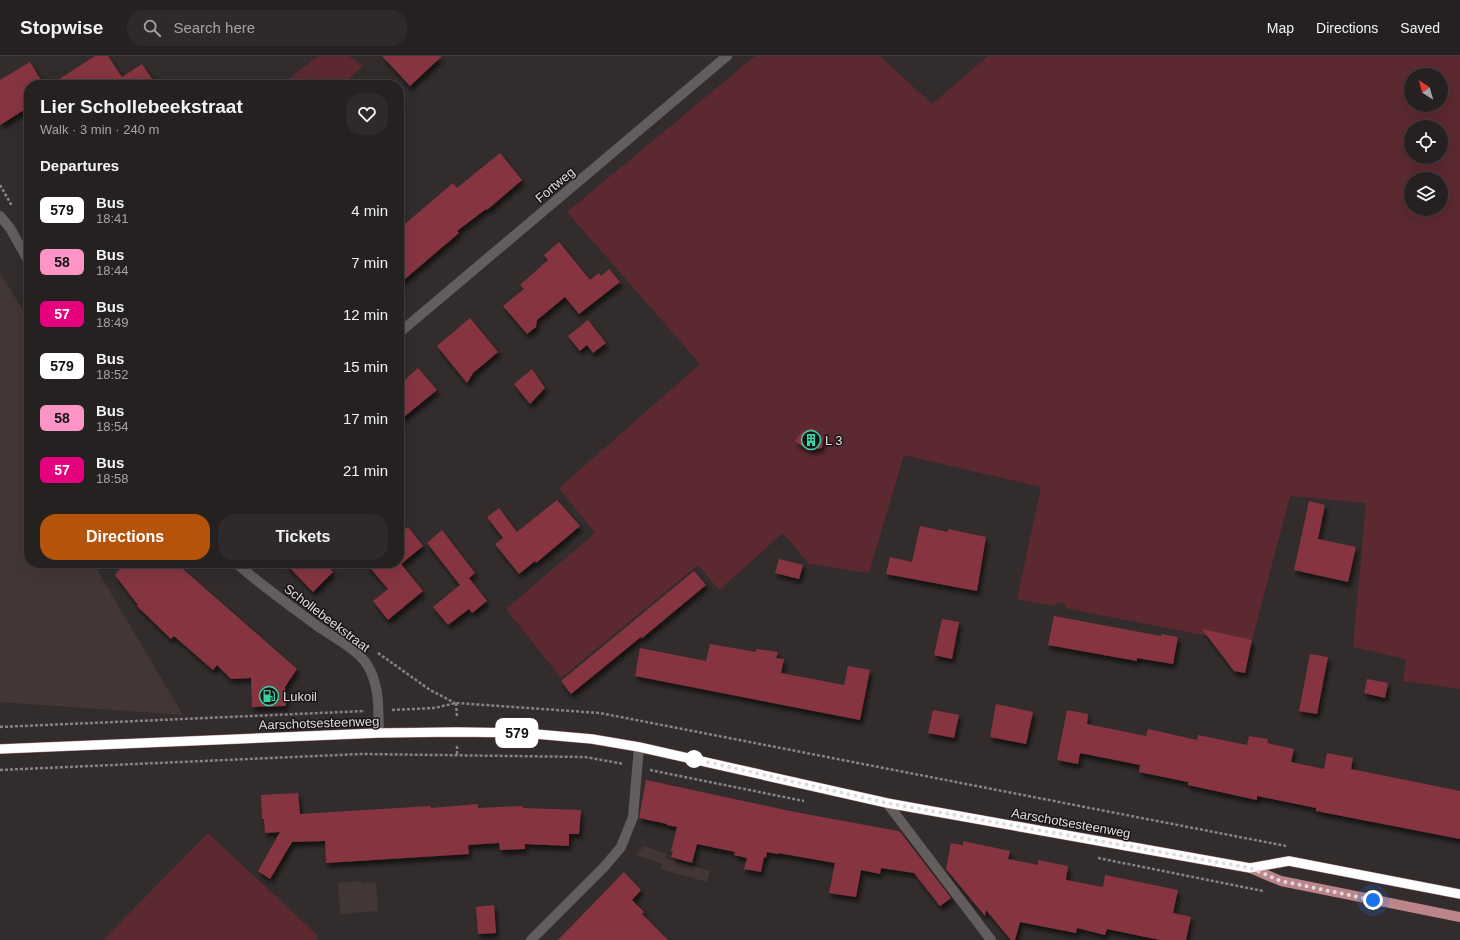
<!DOCTYPE html>
<html lang="en">
<head>
<meta charset="utf-8">
<style>
	body { margin:0; font-family:Arial,sans-serif; background:#2e292a; color:#f1f3f6; height:100vh; display:flex; flex-direction:column; font-size:15px; white-space:nowrap }
	* { box-sizing:border-box; margin:0 }
	p { font-size:13px; color:#a4a3a5 }
	.icon { flex:none; width:22px; height:22px; fill:none; stroke:currentColor; stroke-width:2; stroke-linecap:round; stroke-linejoin:round }
	.map { position:relative; flex:1; overflow:hidden }
	.drawer { position:absolute; left:24px; top:24px; width:380px; height:488px; display:flex; flex-direction:column; background:#262121; border-radius:16px; box-shadow:0 4px 16px #0002,0 0 0 1px #423e3f }
	.drawer>* { flex:none }
	.badge { padding:0 8px; border-radius:6px; font-size:14px; line-height:26px }
	.needle { width:26px; rotate:323deg }
	.controls { position:absolute; left:1404px; top:12px; display:grid; gap:8px }
	.controls a { display:grid; place-items:center; width:44px; height:44px; border-radius:50%; background:#262121; box-shadow:0 4px 16px #0002,0 0 0 1px #423e3f; font-size:20px }
	.you { position:absolute; width:20px; height:20px; margin:-10px; border:3px solid #fff; border-radius:50%; background:#1a73e8; box-shadow:0 0 0 6px #1a73e833 }
	.map>.badge { position:absolute; translate:-50% -50%; box-shadow:0 0 0 2px #fff }
	h2 { padding:0 16px; font-size:15px; line-height:36px }
	.round { display:grid; place-items:center; flex:none; width:42px; height:42px; border-radius:16px; background:#2e292a }
	.summary { display:flex; align-items:center; justify-content:space-between; height:68px; padding:0 16px }
	h1 { font-size:19px; font-weight:800; line-height:30px }
	.action { display:flex; gap:8px; margin-top:auto; padding:8px 16px }
	.action a { flex:1; height:46px; border-radius:16px; background:#b45309; color:#fff; font-size:16px; font-weight:800; line-height:46px; text-align:center }
	.action a+a { background:#2e292a; color:#f1f3f6 }
	ul { padding:0; list-style:none }
	li { display:flex; align-items:center; gap:12px; height:52px; padding:0 16px }
	li div { flex:1 }
	li b { display:block; font-size:15px }
	li em { font-style:normal }
	li .badge { min-width:44px; font-weight:700; text-align:center }
	header { display:flex; align-items:center; gap:24px; box-sizing:border-box; height:56px; padding:0 20px; background:#262121; border-bottom:1px solid #423e3f }
	header strong { font-size:19px }
	nav { display:flex; gap:22px; margin-inline-start:auto; font-size:14px }
	.search { width:280px; height:36px; background:#2e292a; display:flex; align-items:center; gap:10px; box-sizing:border-box; padding:0 14px; border-radius:16px; color:#a4a3a5; font-size:15px }
	.map>svg:first-child { display:block }
	.built { fill:#433637 }
	.green { fill:#5c2930; fill-rule:evenodd }
	.building { fill:#863541; filter:url(#shadow) }
	.lines { fill:none; stroke-linecap:round; stroke-linejoin:round }
	.path { stroke:#878283; stroke-width:2.5; stroke-dasharray:3 2; stroke-linecap:butt }
	.minor { stroke:#645d5d; stroke-width:10 }
	.primary { stroke:#bc858a; stroke-width:10 }
	.line-casing { stroke:#fff; stroke-width:9 }
	.line { stroke:#fff; stroke-width:6 }
	.walk { stroke:#e0dcdd; stroke-width:4; stroke-dasharray:0 7.2 }
	.stop-dot { fill:#fff; stroke:#fff; stroke-width:2 }
	.labels { text-anchor:middle; dominant-baseline:central; stroke-width:3; stroke-linejoin:round; paint-order:stroke }
	.street-label { font-size:13px; fill:#e0dcdd; stroke:#181515 }
	.poi-label { font-size:13px; fill:#e0dcdd; stroke:#181515; text-anchor:start }
</style>
</head>
<body>
<header>
<strong>Stopwise</strong>
<div class="search"><svg class="icon" aria-label="search" viewBox="0 0 24 24"><circle cx="10" cy="10" r="6"/><path d="M15 15l6 6"/></svg>Search here</div>
<nav><a>Map</a><a>Directions</a><a>Saved</a></nav>
</header>
<div class="map">
<svg width="1460" height="884" viewBox="0 0 1460 884">
	<defs>
		<filter id="shadow"><feDropShadow dx="2.5" dy="4.5" stdDeviation="2" flood-color="#0009"/></filter>
	</defs>
	<rect width="100%" height="100%" fill="#322c2c"/>
	<path class="built" d="M0,217L29,264V507H93L183,659L0,646Z
		M644,790L667,798L665,802L710,815L707,826L661,813L662,808L636,799Z
		M361,825L362,827L376,826L378,855L340,858L338,827Z"/>
	<path class="green" d="M318,0H349L363,10L342,29H281Z
		M755,0H880L932,48L988,0H1460V633L1403,625L1406,603L1353,591L1366,447L1290,440L1252,584L1234,580L1233,585L1065,552L1066,548L1057,546L1055,550L1017,543L1041,431L904,399L869,517L809,508L783,477L719,534L698,509L561,622L506,553L595,477L559,432L700,308L567,156ZM1411,19H1441V49H1411ZM1411,71H1441V101H1411ZM1411,123H1441V153H1411Z
		M208,777L318,880L315,884H103Z"/>
	<path class="building" d="M95,0H108L122,21L142,8L156,29H50Z
		M382,0H442L410,30Z
		M30,6L44,29H29V51L0,69V24Z
		M500,97L522,124L487,154L486,153L457,175L459,177L399,228V173L453,127L457,132Z
		M559,186L590,224L599,217L601,220L609,213L620,226L579,258L565,241L537,264L536,271L527,278L503,250L524,233L520,229L548,204L544,199Z
		M470,262L498,296L473,317L467,327L437,290Z
		M588,264L606,287L593,297L587,289L580,295L568,280Z
		M418,312L437,334L399,365V329Z
		M532,313L545,332L530,348L514,328Z
		M812,372L823,381L822,392L808,394L795,385L802,376Z
		M557,444L580,470L536,507L535,505L519,518L495,488L503,482L487,461L499,452L517,476Z
		M1309,445L1325,449L1318,483L1356,491L1348,526L1294,514Z
		M920,470L948,476V473L986,481L977,535L886,518L890,501L912,506Z
		M408,471L423,490L401,508L423,535L388,564L373,545L388,533L366,507H399V478Z
		M442,474L475,517L469,522L487,545L472,557L469,553L448,569L433,551L460,529L427,487Z
		M779,503L803,509L799,523L775,517Z
		M125,507H176L297,613L285,631L286,650L252,651L251,622L231,623L217,609L213,614L174,580L171,583L137,550L138,549L115,519Z
		M285,507H324L333,516L313,536Z
		M694,515L706,529L641,583L642,580L571,638L561,625Z
		M1054,560L1161,580V578L1178,581L1173,608L1137,602V605L1048,589Z
		M942,563L959,566L952,603L934,599Z
		M1202,573L1252,584L1245,617L1234,615Z
		M710,588L756,596V593L778,596L776,602L784,603L781,617L844,629L848,610L870,614L860,664L635,620L640,592L706,605Z
		M1310,598L1328,601L1317,658L1299,655Z
		M1367,623L1388,627L1385,642L1364,637Z
		M996,648L1033,656L1026,688L990,681Z
		M933,654L959,659L954,682L928,677Z
		M1067,654L1088,658L1087,668L1146,680L1148,673L1197,684L1198,679L1247,689L1249,680L1268,683L1267,687L1294,693L1291,706L1324,713L1327,697L1353,702L1351,713L1460,735V783L1316,755V752L1257,740V744L1188,729V726L1139,716L1140,709L1080,697L1078,708L1057,704Z
		M646,724L795,756L898,775L901,777L951,842L940,850L914,817L881,812L880,818L861,814L856,841L829,837L835,807L778,797V798L767,796L766,802L764,801L761,816L744,813L747,802L734,799L735,796L697,788L692,807L671,801L673,796L671,795L677,771L667,769V768L639,762Z
		M298,737L300,758L431,750V752L478,748V752L523,750V752L581,754L579,778H569V790L525,788V793L500,794L499,787L468,789L469,798L326,807L325,785L292,786L270,823L258,815L280,776L265,777L264,763H262L261,739Z
		M963,785L1010,795L1008,803L1038,809V804L1068,810L1066,824L1103,831L1105,819L1178,834L1173,857L1191,861L1186,884H1160L1107,873L1105,879L1077,872L1076,877L1020,866L1015,884H1011L986,854L985,860L946,813L951,787L963,789Z
		M624,816L641,834L632,844L644,856L642,858L668,884H558Z
		M494,849L496,877L478,878L476,851Z"/>
	<g class="lines">
		<path class="path" d="M0,129L12,150
			M378,597L430,634L455,647
			M456,647L457,661
			M392,654L434,652L456,647L600,657L1286,790
			M0,671L365,655
			M457,690V699
			M0,714L361,698L585,701L624,708
			M650,714L804,745
			M1098,802L1263,835"/>
		<path class="minor" d="M0,160L10,172L29,206
			M399,277L727,0
			M236,507C261,529 289,549 316,569C332,581 362,595 370,614C380,634 378,655 379,677
			M887,747L991,884
			M531,884L605,810L621,791L633,761L639,691"/>
		<path class="primary" d="M0,693L379,677L457,676L524,677L592,683L639,691L887,747L1250,812L1281,825L1460,861
			M1250,812L1289,805L1460,838"/>
	</g>
	<g class="lines">
		<defs>
			<path id="line" d="M0,693L379,677L457,676L524,677L592,683L639,691L887,747L1250,812L1289,805L1460,838"/>
		</defs>
		<use href="#line" class="line-casing"/>
		<use href="#line" class="line"/>
		<path class="walk" d="M694,703L887,747L1250,812L1281,825L1373,844"/>
	</g>
	<defs>
		<symbol id="building-ring" viewBox="-11 -11 22 22"><circle r="9.5" fill="#181515" stroke="#38d4a6" stroke-width="1.5"/><path d="M-4-6H4V6H1V3H-1V6H-4ZM-2.5-4.3h1.7v1.8h-1.7ZM.8-4.3h1.7v1.8H.8ZM-2.5-1h1.7V.8h-1.7ZM.8-1h1.7V.8H.8Z" fill="#38d4a6"/></symbol>
		<symbol id="fuel-ring" viewBox="-11 -11 22 22"><circle r="9.5" fill="#181515" stroke="#38d4a6" stroke-width="1.5"/><path d="M-5.5-6h7V0h2V4h1.3V-2.5L3-4.5l.8-.8L6-3V5H2.5V1h-1V6h-7ZM-4.2-4.7v3.2H.2V-4.7Z" fill="#38d4a6"/></symbol>
	</defs>
	<g fill-rule="evenodd">
		<use href="#building-ring" x="800" y="373" width="22" height="22"/>
		<use href="#fuel-ring" x="258" y="629" width="22" height="22"/>
	</g>
	<circle class="stop-dot" cx="694" cy="703" r="8"/>
	<g class="labels">
		<g class="street-label">
			<text transform="translate(555 129) rotate(-40)">Fortweg</text>
			<text transform="translate(327 562) rotate(37)">Schollebeekstraat</text>
			<text transform="translate(319 667) rotate(-2)">Aarschotsesteenweg</text>
			<text transform="translate(1071 767) rotate(10)">Aarschotsesteenweg</text>
		</g>
		<g class="poi-label">
			<text x="825" y="384">L 3</text>
			<text x="283" y="640">Lukoil</text>
		</g>
	</g>
</svg>
<div class="controls">
<a><svg class="needle" viewBox="-14 -14 28 28"><path d="M0-13l5 13h-10z" fill="#e53935"/><path d="M0 13l5-13h-10z" fill="#a4a3a5"/></svg></a>
<a><svg class="icon" aria-label="locate" viewBox="0 0 24 24"><circle cx="12" cy="12" r="6"/><path d="M12 2v4M12 18v4M2 12h4M18 12h4"/></svg></a>
<a><svg class="icon" aria-label="layers" viewBox="0 0 24 24"><path d="M12 4l9 5-9 5-9-5zM3 14l9 5 9-5"/></svg></a>
</div>
<div class="you" style="left:1373px;top:844px"></div>
<b class="badge" style="left:517px;top:677px;background:#fff;color:#111">579</b>
<section class="drawer">
<div class="summary"><div><h1>Lier Schollebeekstraat</h1><p>Walk · 3 min · 240 m</p></div><a class="round"><svg class="icon" aria-label="heart" viewBox="0 0 24 24"><path d="M12 20l-8-8c-3-5 5-10 8-4 3-6 11-1 8 4z"/></svg></a></div>
<h2>Departures</h2>
<ul>
<li><span class="badge" style="background:#fff;color:#111">579</span><div><b>Bus</b><p>18:41</p></div><em>4 min</em></li>
<li><span class="badge" style="background:#fc95c5;color:#111">58</span><div><b>Bus</b><p>18:44</p></div><em>7 min</em></li>
<li><span class="badge" style="background:#e6007e;color:#fff">57</span><div><b>Bus</b><p>18:49</p></div><em>12 min</em></li>
<li><span class="badge" style="background:#fff;color:#111">579</span><div><b>Bus</b><p>18:52</p></div><em>15 min</em></li>
<li><span class="badge" style="background:#fc95c5;color:#111">58</span><div><b>Bus</b><p>18:54</p></div><em>17 min</em></li>
<li><span class="badge" style="background:#e6007e;color:#fff">57</span><div><b>Bus</b><p>18:58</p></div><em>21 min</em></li>
</ul>
<div class="action"><a>Directions</a><a>Tickets</a></div>
</section>
</div>
</body>
</html>
